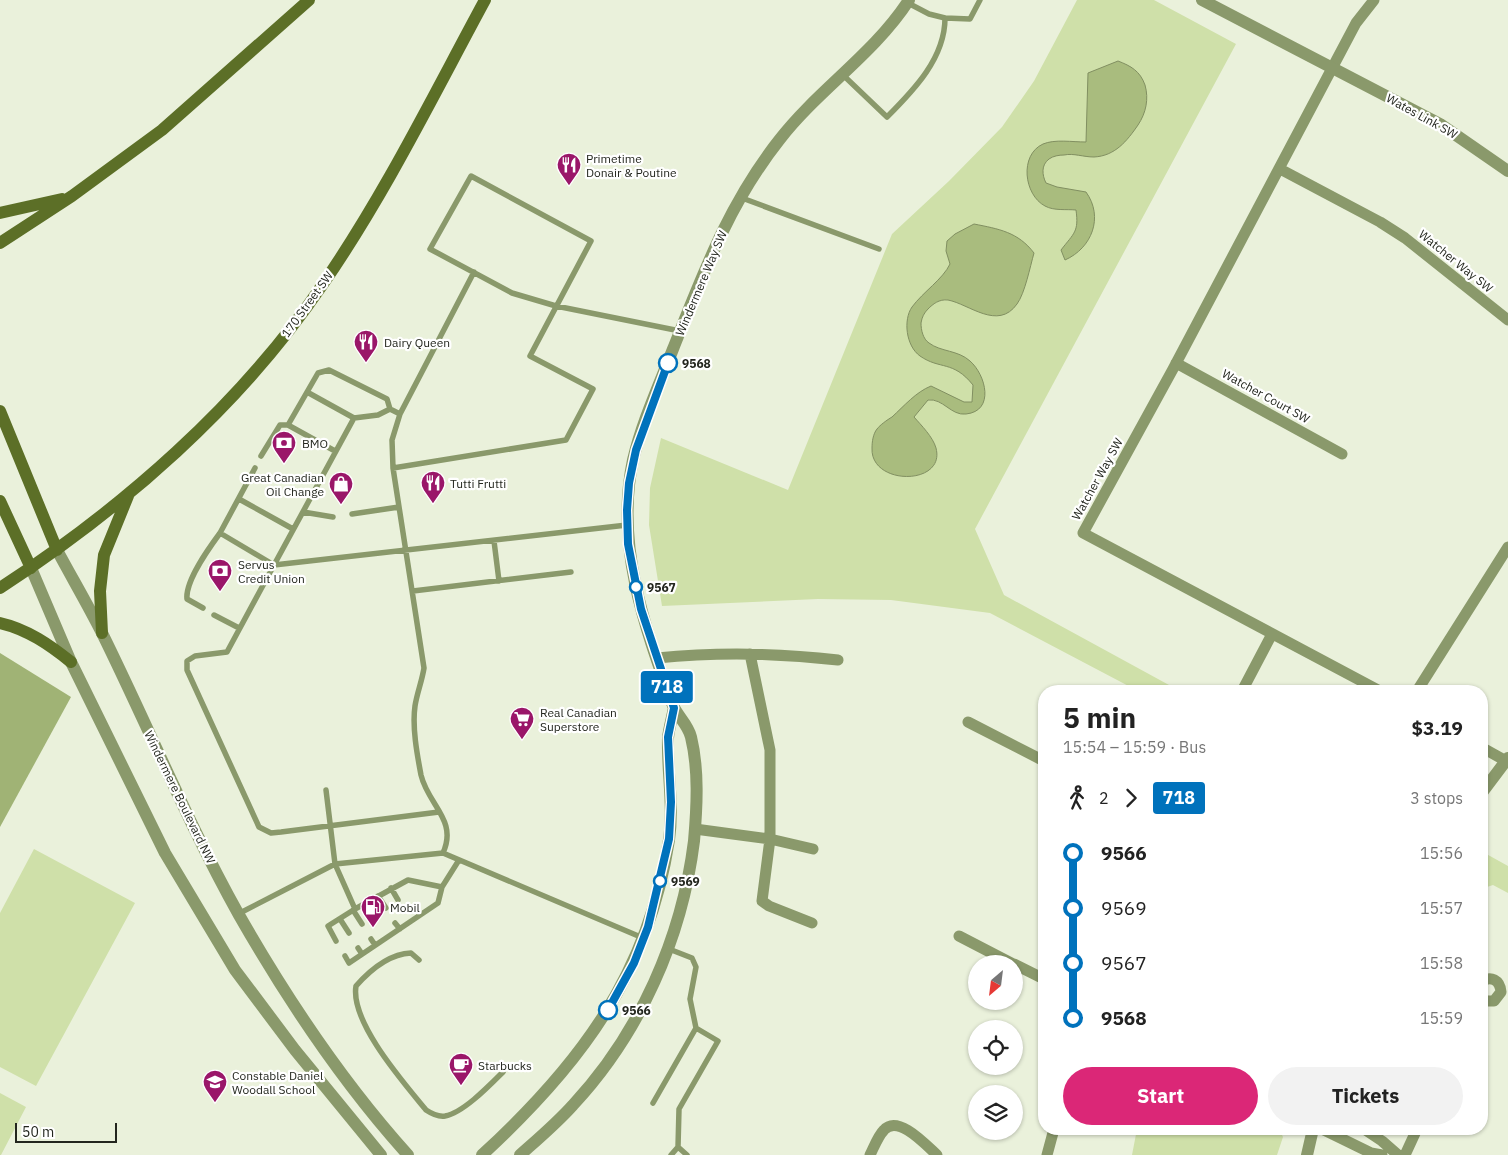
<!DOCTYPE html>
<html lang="en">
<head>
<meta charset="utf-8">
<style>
	body { margin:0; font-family:"IBM Plex Sans",sans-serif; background:#f2f2f2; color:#222; height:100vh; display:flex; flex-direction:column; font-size:19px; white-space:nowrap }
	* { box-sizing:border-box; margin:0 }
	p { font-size:16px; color:#767676 }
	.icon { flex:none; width:28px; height:28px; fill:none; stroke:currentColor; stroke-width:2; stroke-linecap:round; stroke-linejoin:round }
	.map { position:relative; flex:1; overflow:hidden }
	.details { position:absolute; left:1038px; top:685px; width:450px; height:450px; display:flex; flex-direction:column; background:#fff; border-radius:20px; box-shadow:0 1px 4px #0004 }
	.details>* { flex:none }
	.badge { padding:0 10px; border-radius:4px; font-size:18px; line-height:32px }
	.needle { width:32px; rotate:208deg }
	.tools { position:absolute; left:968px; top:955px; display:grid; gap:10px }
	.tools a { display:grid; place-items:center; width:55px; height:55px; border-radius:50%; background:#fff; box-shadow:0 1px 4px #0004; font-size:25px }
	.scale { position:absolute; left:15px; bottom:12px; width:102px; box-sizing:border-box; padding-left:5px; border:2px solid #23261e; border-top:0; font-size:14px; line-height:18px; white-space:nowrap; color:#23261e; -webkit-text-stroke:4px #fff; paint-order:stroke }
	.map>.badge { position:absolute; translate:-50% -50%; box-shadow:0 0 0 2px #fff }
	.legs { display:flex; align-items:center; gap:8px; height:55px; padding:0 25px; font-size:16px }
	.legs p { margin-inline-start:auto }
	.summary { display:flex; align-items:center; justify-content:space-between; height:85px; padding:0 25px }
	h1 { font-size:28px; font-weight:700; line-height:38px }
	.button { display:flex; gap:10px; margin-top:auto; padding:10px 25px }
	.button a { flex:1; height:58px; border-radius:30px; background:#db2777; color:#fff; font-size:20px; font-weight:700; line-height:58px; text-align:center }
	.button a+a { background:#f2f2f2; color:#222 }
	ul { padding:0 25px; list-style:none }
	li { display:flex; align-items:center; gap:18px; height:55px; font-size:19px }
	li i { display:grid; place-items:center; width:8px; height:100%; margin:0 6px; background:currentColor }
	li i::after { content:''; width:12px; height:12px; margin:-6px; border:4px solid; border-radius:50%; background:#fff }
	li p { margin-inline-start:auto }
	li:first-child i { background:linear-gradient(#0000 50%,currentColor 0) }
	li:last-child i { background:linear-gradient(currentColor 50%,#0000 0) }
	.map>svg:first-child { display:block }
	.green { fill:#cfe0a9 }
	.forest { fill:#a0b375 }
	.water { fill:#a9bc7e; stroke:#818f61 }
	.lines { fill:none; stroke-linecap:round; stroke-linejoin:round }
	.service { stroke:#8a996b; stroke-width:5.5 }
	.minor { stroke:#8a996b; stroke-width:11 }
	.tertiary { stroke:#8a996b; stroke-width:12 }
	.secondary { stroke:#5c6f27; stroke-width:12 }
	.line-1-casing { stroke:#fff; stroke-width:11 }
	.line-1 { stroke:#0072bc; stroke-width:8 }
	.stop-1-dot { fill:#fff; stroke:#0072bc; stroke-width:2.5 }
	.labels { text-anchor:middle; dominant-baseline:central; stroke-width:4.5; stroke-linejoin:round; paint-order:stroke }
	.street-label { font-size:12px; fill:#23261e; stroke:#fff }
	.poi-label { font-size:12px; fill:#23261e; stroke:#fff; text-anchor:start }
	.stop-label { font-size:12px; font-weight:bold; fill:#23261e; stroke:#fff; text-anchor:start }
</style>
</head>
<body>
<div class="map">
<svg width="1508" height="1155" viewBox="0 0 1508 1155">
	<rect width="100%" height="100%" fill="#eaf1db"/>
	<path class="green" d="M1077,0H1154L1236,44L975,529L1004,595L1180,691H1138L990,613L891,600L818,599L662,606L649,525L650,488L661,438L788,490L892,234L949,181L1002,127L1034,81Z
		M34,849L135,903L36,1086L0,1067V913Z
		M1481,851L1508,866V893L1493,885L1481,889Z
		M0,1093L26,1107L1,1155H0Z
		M1137,1129H1279L1283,1137L1277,1155H1132Z"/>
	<path class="forest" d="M0,653L71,697L0,827Z"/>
	<path class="water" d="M1118,61C1131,66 1140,71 1145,85C1149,99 1146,113 1138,125C1127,141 1115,156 1094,157C1083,157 1074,153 1064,155C1059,155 1053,156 1049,159C1041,165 1042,175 1046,183L1057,187L1086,192C1104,217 1092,248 1065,260L1061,250C1074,233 1079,232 1076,210C1066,209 1054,211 1045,206C1024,195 1019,155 1043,144C1055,139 1072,142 1086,142L1088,73Z
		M974,224C999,229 1018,232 1034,253C1030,267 1025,293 1017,304C998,331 969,304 948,300C939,299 933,304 928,309C924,313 922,317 921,323C921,330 923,339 929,343C941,352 958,350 970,361C986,375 995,411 966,414C951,416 943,398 928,400L914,417C921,425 933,437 936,448C946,486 870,486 872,448C872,442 873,434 877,429C880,425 887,420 892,417C904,406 916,392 931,386L964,402H972L973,385C953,360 940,370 920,356C906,346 903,320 912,307C923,292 943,279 950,264L946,251L947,241L955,234Z"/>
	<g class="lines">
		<path class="service" d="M908,3L929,14L945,18
			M843,75L887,117C914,90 945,58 945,18L970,19L980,0
			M742,198L879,249
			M307,392L354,418
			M288,425L318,373L329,370L387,399L390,409L400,414
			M261,456L280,425H288L335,451
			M255,468L220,533L274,565L354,418L378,415L390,409
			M393,468L566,440L593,389L530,356L591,241L471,176L430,249L512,293L556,306L680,331
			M239,499L293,529
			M303,512L333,517
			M352,514L399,507
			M494,541L499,581
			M413,591L571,572
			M203,608L187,599C185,581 209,548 220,533
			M214,615L239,628
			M326,790L335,864L355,909L328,926L336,941
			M439,812L281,832L271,833L259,827L187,670V661L195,656L227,652L274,565L627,525
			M443,853C458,820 428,805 421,775C417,754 412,727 415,706C417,693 422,681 424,668L393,468L392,440L400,414L474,272
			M391,888L398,900
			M378,896L386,908
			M365,903L374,916
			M355,909L408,880L442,887
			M353,910L362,924
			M238,914L335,864L443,853L643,938
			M340,919L349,933
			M395,923L400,929
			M371,939L375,945
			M358,948L362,954
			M345,956L349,963L438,903L442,887L459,860
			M419,960L411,953C389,954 371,969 356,986C350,1022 404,1083 426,1110C432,1114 438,1117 445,1116C463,1113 490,1085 503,1072
			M653,1103L696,1028L690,999L696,967L692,958L669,949
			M678,1147L687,1155
			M671,1155L678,1147L679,1109L718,1041L696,1028"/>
		<path class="minor" d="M1374,0L1356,23L1173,369L1083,533L1380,691
			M1280,169L1380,222L1405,238L1508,320
			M1176,363L1342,454
			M750,654L770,750V839L762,901L769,906L812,923
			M657,658C718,652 777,653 838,660
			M1242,691L1272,634
			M1417,691L1508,547
			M968,722L1044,761
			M1481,747L1506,761
			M695,829L770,839L813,849
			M959,936L1013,964
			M1014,964L1044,979
			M1481,982C1491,975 1500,980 1501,992L1494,1001H1487L1481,998
			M1322,1129L1371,1153L1382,1155
			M1364,1129L1382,1141L1398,1155
			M870,1155C874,1147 878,1136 884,1130C898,1114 926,1145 937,1155
			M1047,1155L1054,1129
			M1405,1155L1417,1129"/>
		<path class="tertiary" d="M1202,0L1440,124L1508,171
			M57,550C72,578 88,605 102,633C148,726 188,824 239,915C287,999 343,1083 408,1155
			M31,568L71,662L165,853L235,970L295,1050L381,1155
			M1481,794L1508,758
			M482,1155C580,1065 648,975 669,840C674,806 667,772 668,738C669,728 672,718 674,708
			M520,1155C538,1139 557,1123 573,1105C640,1033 682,938 694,841C697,807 699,770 691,737C688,724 676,715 672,703C644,625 615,544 633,460C642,422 659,385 673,349C703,274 729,203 780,139C819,89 874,54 909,0
			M1307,1155L1313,1129"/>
		<path class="secondary" d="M0,213L62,199
			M0,243L72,196L162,130L309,0
			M0,411L57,550
			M0,501L31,568
			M0,588C123,508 240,406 323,284C385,194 433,96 485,0
			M0,623C27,629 50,645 71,662
			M102,633L100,591L104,555L128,496"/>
	</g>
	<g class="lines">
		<defs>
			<path id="line-1" d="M608,1010L634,963L648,927L669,839L671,802L668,737L674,708L641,609L628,544L627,510L629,483L636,450L668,363"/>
		</defs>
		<use href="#line-1" class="line-1-casing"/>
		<use href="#line-1" class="line-1"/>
	</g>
	<defs>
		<symbol id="restaurant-pin" viewBox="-11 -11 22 30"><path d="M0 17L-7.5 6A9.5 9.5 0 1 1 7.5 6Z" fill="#9a1669" stroke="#fff"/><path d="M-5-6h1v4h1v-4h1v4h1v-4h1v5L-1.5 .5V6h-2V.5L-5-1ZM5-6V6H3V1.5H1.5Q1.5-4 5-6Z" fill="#fff"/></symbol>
		<symbol id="bank-pin" viewBox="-11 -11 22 30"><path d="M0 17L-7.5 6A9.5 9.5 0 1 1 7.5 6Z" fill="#9a1669" stroke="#fff"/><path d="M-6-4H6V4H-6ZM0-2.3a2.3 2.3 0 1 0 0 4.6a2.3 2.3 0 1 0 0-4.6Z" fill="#fff"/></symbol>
		<symbol id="shop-pin" viewBox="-11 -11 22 30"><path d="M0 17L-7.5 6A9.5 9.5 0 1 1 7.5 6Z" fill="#9a1669" stroke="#fff"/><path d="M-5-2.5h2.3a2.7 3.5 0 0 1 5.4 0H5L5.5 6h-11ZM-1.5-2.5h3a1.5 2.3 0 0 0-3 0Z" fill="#fff"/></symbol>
		<symbol id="supermarket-pin" viewBox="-11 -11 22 30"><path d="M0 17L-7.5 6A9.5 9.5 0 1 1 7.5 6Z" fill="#9a1669" stroke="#fff"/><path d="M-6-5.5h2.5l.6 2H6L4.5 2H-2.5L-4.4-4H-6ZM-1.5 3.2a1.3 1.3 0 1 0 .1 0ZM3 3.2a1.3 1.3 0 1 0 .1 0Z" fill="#fff"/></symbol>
		<symbol id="fuel-pin" viewBox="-11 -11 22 30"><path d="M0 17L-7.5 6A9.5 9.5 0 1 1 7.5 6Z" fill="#9a1669" stroke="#fff"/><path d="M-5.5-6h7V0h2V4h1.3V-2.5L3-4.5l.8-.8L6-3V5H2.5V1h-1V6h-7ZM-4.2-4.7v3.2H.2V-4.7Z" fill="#fff"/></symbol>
		<symbol id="cafe-pin" viewBox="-11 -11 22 30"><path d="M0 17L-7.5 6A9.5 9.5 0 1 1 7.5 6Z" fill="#9a1669" stroke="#fff"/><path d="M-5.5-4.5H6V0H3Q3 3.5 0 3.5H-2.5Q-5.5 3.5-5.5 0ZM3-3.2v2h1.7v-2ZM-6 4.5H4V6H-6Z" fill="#fff"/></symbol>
		<symbol id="school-pin" viewBox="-11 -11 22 30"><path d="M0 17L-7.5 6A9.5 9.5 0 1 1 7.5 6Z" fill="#9a1669" stroke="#fff"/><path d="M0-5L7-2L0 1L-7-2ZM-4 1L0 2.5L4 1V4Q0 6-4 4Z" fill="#fff"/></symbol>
	</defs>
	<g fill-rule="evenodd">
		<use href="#restaurant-pin" x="555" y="151" width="28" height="38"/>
		<use href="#restaurant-pin" x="352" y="328" width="28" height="38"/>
		<use href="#bank-pin" x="270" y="429" width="28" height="38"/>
		<use href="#restaurant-pin" x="419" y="469" width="28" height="38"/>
		<use href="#shop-pin" x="327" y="470" width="28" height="38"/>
		<use href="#bank-pin" x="206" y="557" width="28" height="38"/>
		<use href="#supermarket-pin" x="508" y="705" width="28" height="38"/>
		<use href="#fuel-pin" x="359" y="893" width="28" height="38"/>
		<use href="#cafe-pin" x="447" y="1051" width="28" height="38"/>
		<use href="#school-pin" x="201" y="1068" width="28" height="38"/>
	</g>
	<g class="stop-1-dot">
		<circle cx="668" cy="363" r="9"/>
		<circle cx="636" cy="587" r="6"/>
		<circle cx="660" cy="881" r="6"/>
		<circle cx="608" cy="1010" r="9"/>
	</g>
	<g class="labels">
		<g class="street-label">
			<text transform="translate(1422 116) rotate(29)">Wates Link SW</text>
			<text transform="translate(1456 261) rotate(39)">Watcher Way SW</text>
			<text transform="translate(701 283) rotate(-67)">Windermere Way SW</text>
			<text transform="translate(307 304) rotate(-54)">170 Street SW</text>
			<text transform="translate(1266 396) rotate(29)">Watcher Court SW</text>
			<text transform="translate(1097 479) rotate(-61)">Watcher Way SW</text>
			<text transform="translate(180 797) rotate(64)">Windermere Boulevard NW</text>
		</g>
		<g class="poi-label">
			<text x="586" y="158">Primetime<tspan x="586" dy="14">Donair &amp; Poutine</tspan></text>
			<text x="384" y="342">Dairy Queen</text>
			<text x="302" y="443">BMO</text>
			<text x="324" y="477" text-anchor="end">Great Canadian<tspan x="324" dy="14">Oil Change</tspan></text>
			<text x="450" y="483">Tutti Frutti</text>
			<text x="238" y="564">Servus<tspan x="238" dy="14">Credit Union</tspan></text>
			<text x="540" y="712">Real Canadian<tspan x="540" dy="14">Superstore</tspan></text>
			<text x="390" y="907">Mobil</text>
			<text x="478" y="1065">Starbucks</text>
			<text x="232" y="1075">Constable Daniel<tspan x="232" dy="14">Woodall School</tspan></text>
		</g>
		<g class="stop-label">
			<text x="682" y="363">9568</text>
			<text x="647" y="587">9567</text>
			<text x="671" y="881">9569</text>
			<text x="622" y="1010">9566</text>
		</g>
	</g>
</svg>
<div class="tools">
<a><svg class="needle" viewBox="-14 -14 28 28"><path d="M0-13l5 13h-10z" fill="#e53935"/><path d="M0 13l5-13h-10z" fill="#767676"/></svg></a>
<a><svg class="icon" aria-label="locate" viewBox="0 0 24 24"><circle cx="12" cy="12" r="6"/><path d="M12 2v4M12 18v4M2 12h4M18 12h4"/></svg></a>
<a><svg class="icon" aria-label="layers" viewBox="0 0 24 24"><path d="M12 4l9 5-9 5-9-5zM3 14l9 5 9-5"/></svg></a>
</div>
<div class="scale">50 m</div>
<b class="badge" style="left:667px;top:687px;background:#0072bc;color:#fff">718</b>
<section class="details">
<div class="summary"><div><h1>5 min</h1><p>15:54 – 15:59 · Bus</p></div><b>$3.19</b></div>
<div class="legs"><svg class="icon" aria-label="walk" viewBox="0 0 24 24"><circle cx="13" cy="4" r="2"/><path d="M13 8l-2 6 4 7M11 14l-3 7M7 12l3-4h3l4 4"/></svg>2<svg class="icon" aria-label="forward" viewBox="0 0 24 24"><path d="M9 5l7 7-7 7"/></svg><b class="badge" style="background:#0072bc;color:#fff">718</b><p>3 stops</p></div>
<ul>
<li><i style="color:#0072bc"></i><b>9566</b><p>15:56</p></li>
<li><i style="color:#0072bc"></i><span>9569</span><p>15:57</p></li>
<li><i style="color:#0072bc"></i><span>9567</span><p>15:58</p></li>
<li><i style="color:#0072bc"></i><b>9568</b><p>15:59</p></li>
</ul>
<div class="button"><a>Start</a><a>Tickets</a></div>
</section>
</div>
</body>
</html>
